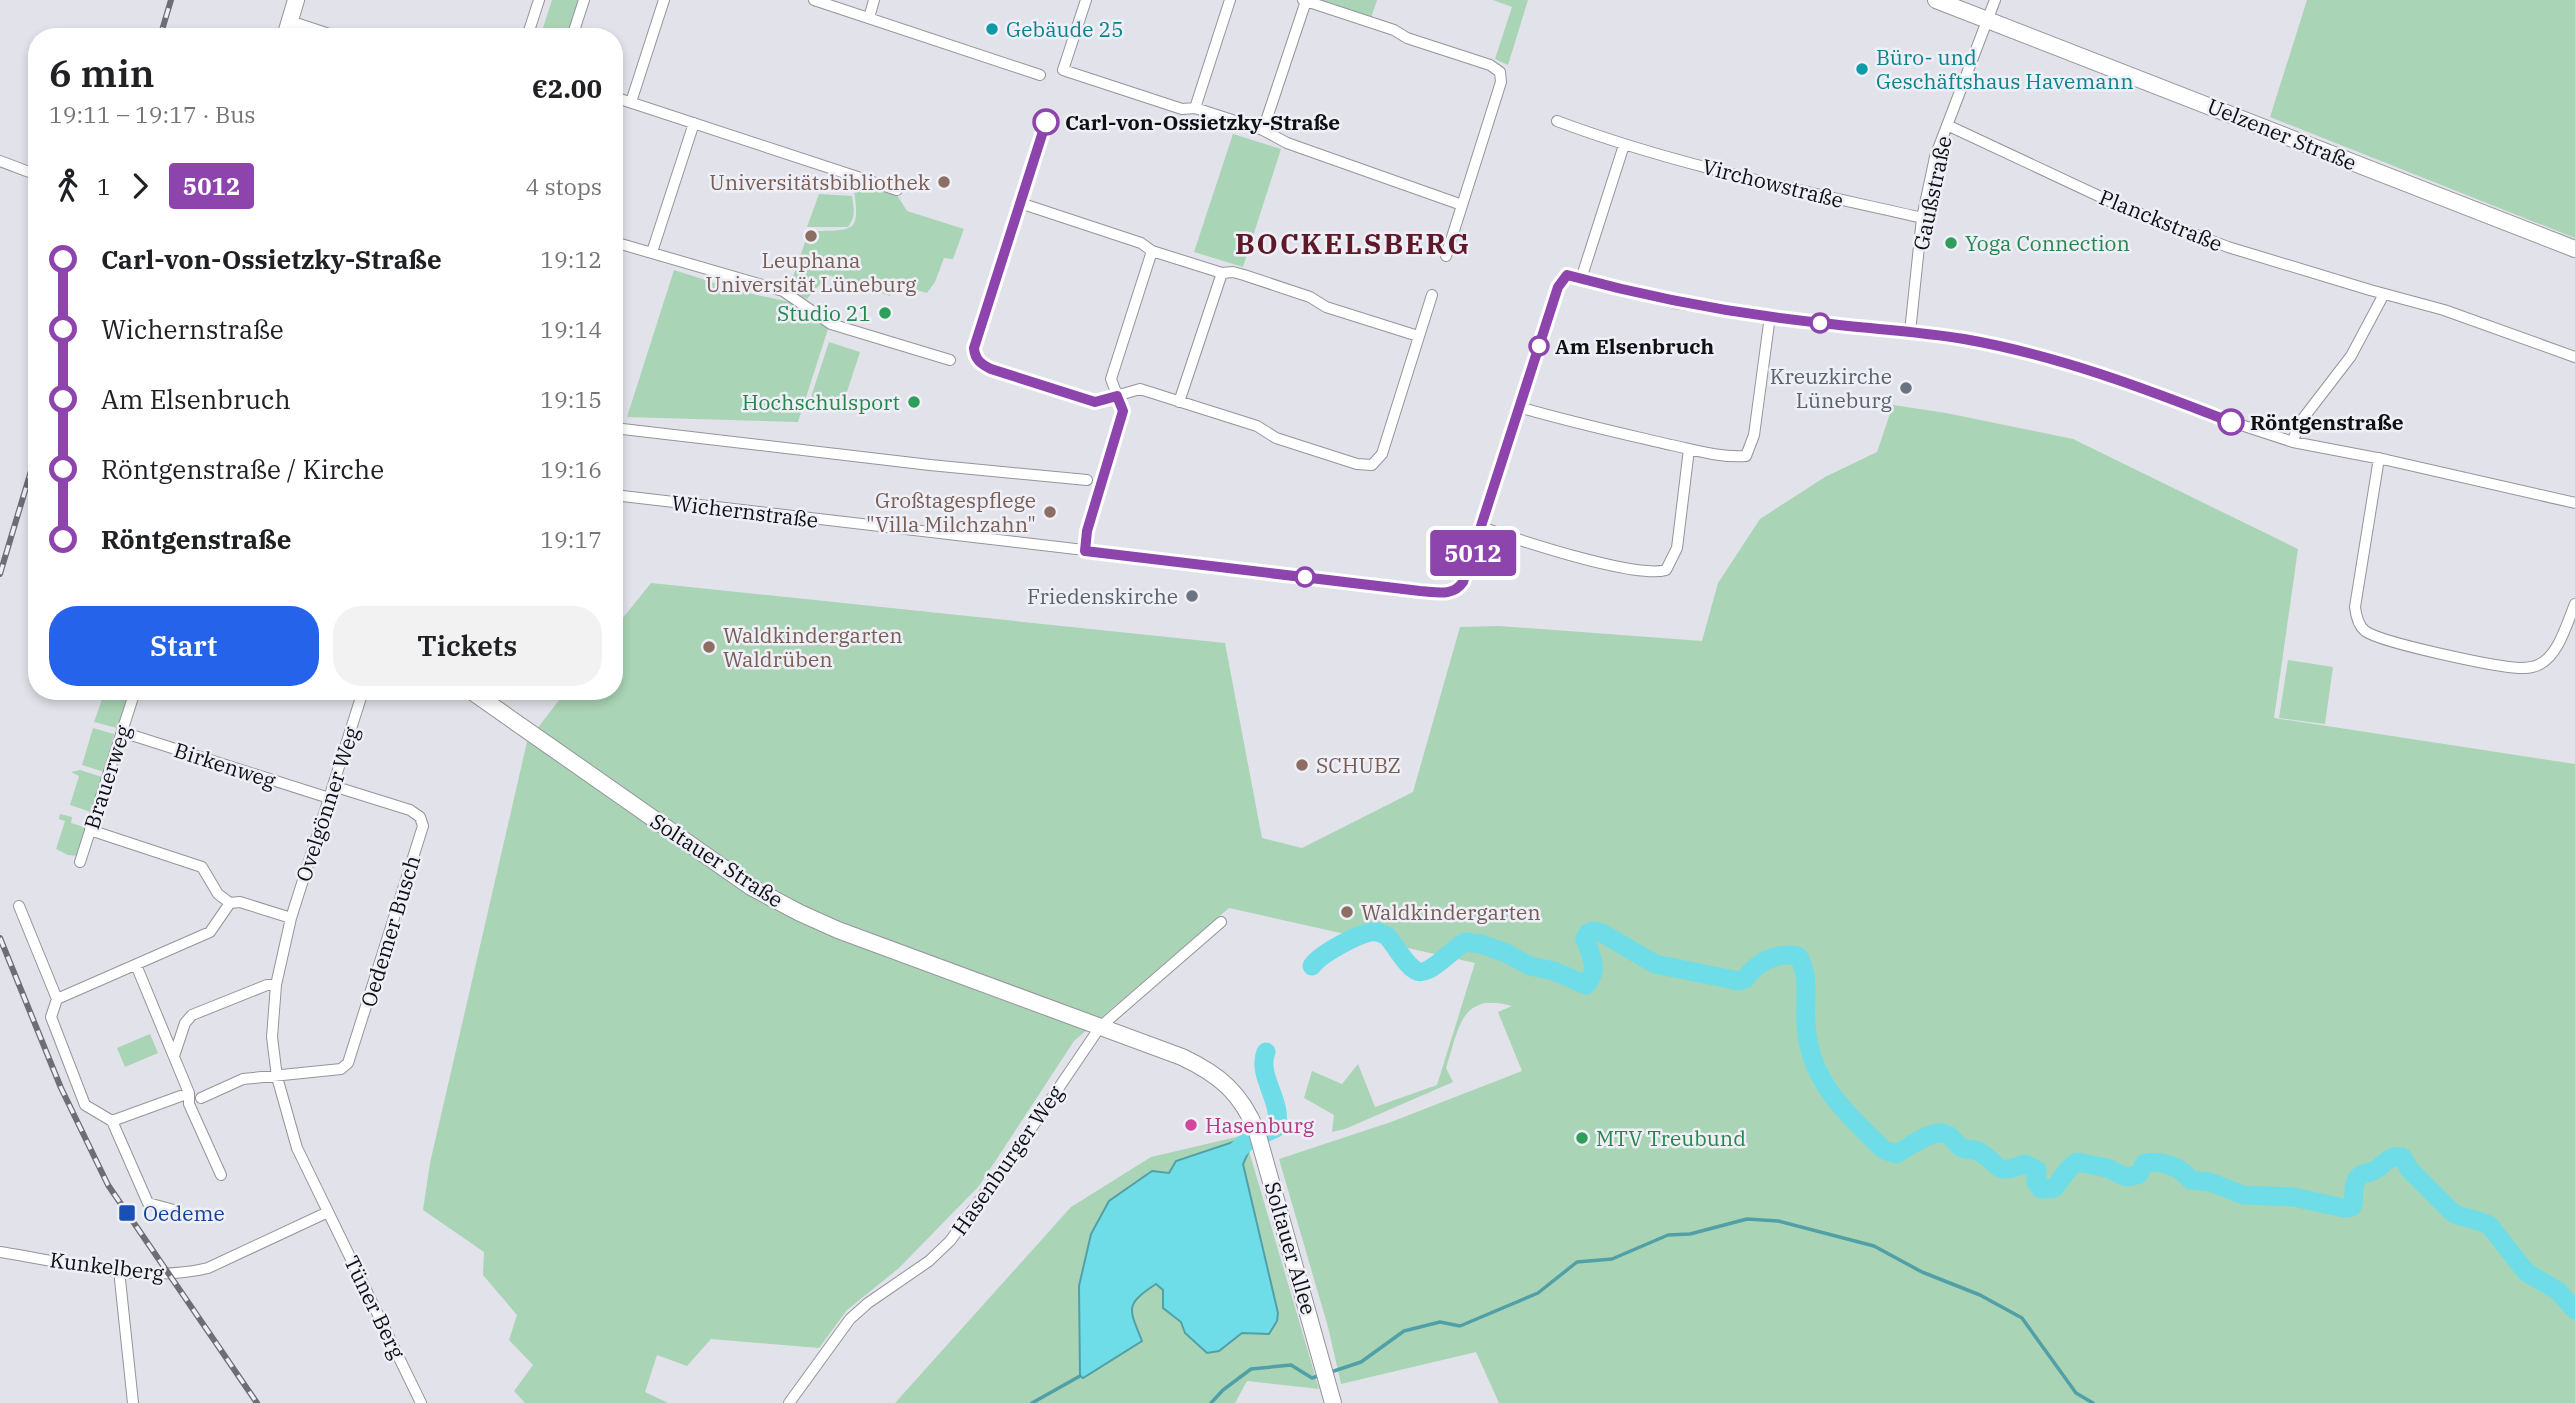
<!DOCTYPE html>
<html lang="en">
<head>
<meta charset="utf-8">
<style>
	body { margin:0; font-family:"IBM Plex Serif",serif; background:#f2f2f2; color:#202124; height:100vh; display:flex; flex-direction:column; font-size:26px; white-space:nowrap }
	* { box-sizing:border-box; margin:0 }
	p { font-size:23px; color:#757577 }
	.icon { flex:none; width:38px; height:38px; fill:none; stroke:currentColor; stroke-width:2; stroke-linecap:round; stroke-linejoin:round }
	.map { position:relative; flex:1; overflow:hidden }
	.details { position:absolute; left:28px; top:28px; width:595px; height:672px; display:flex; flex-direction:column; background:#fff; border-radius:28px; box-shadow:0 4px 10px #0003 }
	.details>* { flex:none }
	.badge { padding:0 14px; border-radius:5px; font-size:24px; line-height:46px }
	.map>.badge { position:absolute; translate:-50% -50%; box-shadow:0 0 0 4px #fff }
	.legs { display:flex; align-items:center; gap:10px; height:77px; padding:0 21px; font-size:23px }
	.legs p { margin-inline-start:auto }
	.summary { display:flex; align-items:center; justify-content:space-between; height:119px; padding:0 21px }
	h1 { font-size:38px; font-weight:600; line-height:52px }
	.primary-button { display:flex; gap:14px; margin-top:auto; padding:14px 21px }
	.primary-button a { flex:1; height:80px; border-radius:28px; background:#2563eb; color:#fff; font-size:28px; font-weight:600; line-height:80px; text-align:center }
	.primary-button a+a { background:#f2f2f2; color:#202124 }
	ul { padding:0 21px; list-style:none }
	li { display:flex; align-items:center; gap:24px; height:70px; font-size:26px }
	li i { display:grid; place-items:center; width:10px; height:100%; margin:0 9px; background:currentColor }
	li i::after { content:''; width:18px; height:18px; margin:-9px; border:5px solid; border-radius:50%; background:#fff }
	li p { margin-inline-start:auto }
	li:first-child i { background:linear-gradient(#0000 50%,currentColor 0) }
	li:last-child i { background:linear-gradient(currentColor 50%,#0000 0) }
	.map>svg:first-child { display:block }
	.green { fill:#aad4b6 }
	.water { fill:#6fdde7; stroke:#52a0a7; stroke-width:2 }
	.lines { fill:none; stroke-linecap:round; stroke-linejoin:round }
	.stream { stroke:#52a0a7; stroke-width:3.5 }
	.river { stroke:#6fdde7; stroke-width:19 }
	.street-casing { stroke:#94949b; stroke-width:12 }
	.secondary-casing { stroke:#94949b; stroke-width:18 }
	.street { stroke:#fff; stroke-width:10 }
	.secondary { stroke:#fff; stroke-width:16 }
	.rail-casing { stroke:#6d6d73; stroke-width:6 }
	.rail { stroke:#efeff7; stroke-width:3.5; stroke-dasharray:10; stroke-linecap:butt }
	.line-1-casing { stroke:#fff; stroke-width:16 }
	.line-1 { stroke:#8e44ad; stroke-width:10 }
	.culture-dot { fill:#0f9aa8; stroke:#efeff7; stroke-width:2.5 }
	.stop-1-dot { fill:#fff; stroke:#8e44ad; stroke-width:3.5 }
	.education-dot { fill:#8d6e63; stroke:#efeff7; stroke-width:2.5 }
	.leisure-dot { fill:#2e9e5b; stroke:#efeff7; stroke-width:2.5 }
	.worship-dot { fill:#6b7280; stroke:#efeff7; stroke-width:2.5 }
	.hotel-dot { fill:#d1479c; stroke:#efeff7; stroke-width:2.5 }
	.transit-dot { fill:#1a4fb4; stroke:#efeff7; stroke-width:2.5 }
	.labels { text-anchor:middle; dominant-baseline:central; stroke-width:5; stroke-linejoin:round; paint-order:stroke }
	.culture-label { font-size:21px; fill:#0d838f; stroke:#efeff7; text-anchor:start }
	.stop-label { font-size:21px; font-weight:bold; fill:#101013; stroke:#efeff7; text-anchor:start }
	.street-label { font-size:21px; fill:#101013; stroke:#efeff7 }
	.education-label { font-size:21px; fill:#785e54; stroke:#efeff7; text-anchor:start }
	.leisure-label { font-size:21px; fill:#27864d; stroke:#efeff7; text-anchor:start }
	.worship-label { font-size:21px; fill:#5b616d; stroke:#efeff7; text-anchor:end }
	.hotel-label { font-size:21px; fill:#b23c85; stroke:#efeff7; text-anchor:start }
	.transit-label { font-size:21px; fill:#164399; stroke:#efeff7; text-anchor:start }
	.district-label { font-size:28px; font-weight:bold; letter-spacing:2px; fill:#5e1929; stroke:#efeff7 }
</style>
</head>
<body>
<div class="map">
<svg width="2575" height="1403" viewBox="0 0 2575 1403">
	<rect width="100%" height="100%" fill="#e2e2ea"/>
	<path class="green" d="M552,0H580L568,37H540Z
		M1319,0H1377L1371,18Z
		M1493,0H1528L1508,65L1495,59L1512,7Z
		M2307,0H2575V238L2270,117Z
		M1233,134L1281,149L1243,267L1194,252Z
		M853,184L897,195L907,211L964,229L953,259L944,258L935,282L927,293L895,284L890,296L828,275L807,299L788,291L809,231C856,230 861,234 853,184Z
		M819,194L852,196C854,209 856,216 848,227H807Z
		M674,270L743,292L790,302L829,326L798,422L627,417Z
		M829,342L860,352L840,413L809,403Z
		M1893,405L1946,413L2073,439L2298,549L2274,718L2575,764V1403H1499L1476,1352L1341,1384L1328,1327L1279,1159L1391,1122L1522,1071L1498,1012L1512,1006C1460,991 1459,1029 1446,1068L1453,1082L1345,1129L1332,1132L1334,1115L1304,1098L1312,1071L1342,1084L1358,1064L1375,1107L1437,1085L1475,963L1229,908L1074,1041L979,1186L899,1268L847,1310L819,1348L711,1339L687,1366L657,1355L645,1392L668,1403H525L514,1391L533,1365L509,1340L517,1315L483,1275L484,1252L423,1210L430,1163L527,742L566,691H614V629L651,583L1225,643L1262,838L1302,848L1413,792L1460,627L1499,626L1702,641L1718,583L1760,519L1825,477L1877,452Z
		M2288,660L2333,667L2325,724L2279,718Z
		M105,691L129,692L117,728L94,722Z
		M93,728L114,734L104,772L82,765Z
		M80,770L102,777L91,812L70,805L79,776L71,772Z
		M60,814L72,817L71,823L87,828L78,856L68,855L56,849L65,821L59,819Z
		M150,1034L158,1053L125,1067L117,1048Z
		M1245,1135V1138L1176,1161L1169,1173L1091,1234L1079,1286L1080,1376L1083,1378L1142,1341C1129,1308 1124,1305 1156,1284L1163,1290V1308L1181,1322L1185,1333L1219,1351L1242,1333L1278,1313L1243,1164L1249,1151L1319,1389L1247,1381L1235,1403H895L1071,1207L1151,1157Z"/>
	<path class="water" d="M1245,1138L1249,1151L1243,1164L1278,1313L1277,1321L1269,1334L1242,1333L1219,1351L1207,1353L1185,1333L1181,1322L1163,1308V1290L1156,1284C1124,1305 1129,1308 1142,1341L1083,1378L1080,1376L1079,1286L1091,1234L1109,1201L1152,1171L1169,1173L1176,1161Z"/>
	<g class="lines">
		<path class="stream" d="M1328,1373L1361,1362L1404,1331L1440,1322L1460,1326L1538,1293L1577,1262L1612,1259L1668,1235L1690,1234L1747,1219L1778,1221L1874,1246L1922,1272L1980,1295L2022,1318L2076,1393L2093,1403
			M1032,1403L1080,1376
			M1211,1403L1223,1390L1251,1369L1291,1365L1312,1378L1321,1375"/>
		<path class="river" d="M1312,966C1320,954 1356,935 1371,932C1377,931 1382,933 1387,936C1394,944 1406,965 1415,970C1428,979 1453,948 1465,942L1481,944L1506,953L1530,966L1554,971L1586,985C1600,968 1591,957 1585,939L1588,933L1594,931L1602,933L1655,964L1739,981L1745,979C1757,962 1776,952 1798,956C1811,977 1804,1001 1806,1024C1809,1081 1846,1113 1884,1150L1896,1154C1909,1147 1925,1134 1940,1133C1952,1133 1954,1143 1962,1148C1967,1150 1973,1149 1978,1151C2003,1165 1992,1176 2025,1164L2037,1170L2036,1183L2041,1189L2054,1188C2062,1180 2067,1167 2077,1162L2107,1168L2126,1177L2138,1175L2145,1163C2163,1160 2180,1167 2191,1180L2210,1182L2243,1195L2293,1197L2344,1208L2352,1207C2356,1198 2351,1188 2357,1179C2362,1171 2370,1174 2377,1169C2386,1163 2389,1155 2402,1157L2410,1170L2452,1212C2464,1220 2478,1218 2490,1226L2526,1272L2558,1291L2575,1310
			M1227,1161L1246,1142L1276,1128C1284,1102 1256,1076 1266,1052"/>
		<defs>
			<path id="street" d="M814,0L1040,75
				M1086,0L1063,70L1182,109L1195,108L1263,130L1287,143L1462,205
				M1303,0L1394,30L1407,38L1490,65L1500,72L1501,82L1446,256
				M869,18L874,0
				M290,21L338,37
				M527,37L539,0
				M572,37L584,0
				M614,97L897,190
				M631,102L664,0
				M1195,108L1230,0
				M1557,121C1674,165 1800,190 1922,218
				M1947,125L2120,206L2228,247L2370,290L2444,310L2575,357
				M1263,130L1306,1
				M0,161L37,175
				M614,242L783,291L831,324L950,360
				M652,252L694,123
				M1581,279L1624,145
				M1910,332L1922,218L1935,157L1995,0
				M1418,336L1326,307L1310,297L1244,275L1233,272L1222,273L1152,251L1141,243L1020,203L974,348C975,360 981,364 991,369L1095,402L1140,389L1257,426L1276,438L1357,464L1372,465L1382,454L1432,295
				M1179,402L1222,273
				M1519,407C1570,422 1620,433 1671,445C1695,450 1721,458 1746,456L1754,435L1770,316
				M614,428L930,465L1087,480
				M2293,442L2298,425L2351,356L2384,294
				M2379,458L2355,607C2356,616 2358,625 2365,631C2382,643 2496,667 2519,668C2526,668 2534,668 2540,664C2559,654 2567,623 2575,604
				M614,495L1451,593L1458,589L1463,582L1558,287L1568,275L1675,303L1820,323L1961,338L2007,347L2080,366L2235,423L2293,442L2387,460L2575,503
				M1481,527C1516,539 1635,579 1666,570L1677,548L1689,449
				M1085,551L1087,531L1123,411L1111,379L1152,251
				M363,691L291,918L276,985L272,1037L277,1077L297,1148L421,1403
				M122,732L329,798
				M90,830L202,867L218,894L230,903
				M80,862L135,691
				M19,906L57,999
				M136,965L189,1093V1104L221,1175
				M174,1056L185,1023L192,1015L267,985H276
				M201,1098L243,1079L341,1069L348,1063L423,826L420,817L410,810L333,786
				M112,1121L189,1093
				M174,1210L148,1203L112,1121L85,1105L51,1017L57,999L210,932L230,903L240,902L291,918
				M0,1252C64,1262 145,1284 208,1268L328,1212
				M119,1270L133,1403
				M789,1403L850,1319L868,1303L929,1261L950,1241L1020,1145L1100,1027L1221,922"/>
			<path id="secondary" d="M1936,0L2575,249
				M285,37L296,0
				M471,691L751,887L800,913L838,930L1182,1057C1220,1075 1241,1093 1257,1132L1333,1403"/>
		</defs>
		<use href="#street" class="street-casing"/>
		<use href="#secondary" class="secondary-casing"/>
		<use href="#street" class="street"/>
		<use href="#secondary" class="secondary"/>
		<defs>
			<path id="rail" d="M160,37L171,0
				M0,574L37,451
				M0,938L61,1088L108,1185L257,1403"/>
		</defs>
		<use href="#rail" class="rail-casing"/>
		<use href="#rail" class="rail"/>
	</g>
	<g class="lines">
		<defs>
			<path id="line-1" d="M1046,122L974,348C975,360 981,364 991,369L1095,402L1117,396L1123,411L1087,531L1085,551L1420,591C1436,592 1453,597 1463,582L1558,287L1567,275C1651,298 1735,314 1822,323C1869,329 1917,331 1964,339C2056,355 2144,388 2231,422"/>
		</defs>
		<use href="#line-1" class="line-1-casing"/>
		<use href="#line-1" class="line-1"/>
	</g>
	<g class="culture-dot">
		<circle cx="992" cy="29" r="7"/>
		<circle cx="1862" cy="69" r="7"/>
	</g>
	<g class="stop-1-dot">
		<circle cx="1046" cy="122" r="12"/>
		<circle cx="1820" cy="323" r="9"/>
		<circle cx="1539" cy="346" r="9"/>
		<circle cx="2231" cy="422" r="12"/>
		<circle cx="1305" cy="577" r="9"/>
	</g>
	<g class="education-dot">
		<circle cx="944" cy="182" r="7"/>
		<circle cx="811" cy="236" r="7"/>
		<circle cx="1050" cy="512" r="7"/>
		<circle cx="709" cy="647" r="7"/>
		<circle cx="1302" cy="765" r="7"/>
		<circle cx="1347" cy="912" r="7"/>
	</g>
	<g class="leisure-dot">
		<circle cx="1951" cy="243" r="7"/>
		<circle cx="885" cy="313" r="7"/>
		<circle cx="914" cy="402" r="7"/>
		<circle cx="1582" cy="1138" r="7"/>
	</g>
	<g class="worship-dot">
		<circle cx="1906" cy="388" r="7"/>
		<circle cx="1192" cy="596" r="7"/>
	</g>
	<circle class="hotel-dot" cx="1191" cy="1125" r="7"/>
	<rect class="transit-dot" x="118" y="1204" width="18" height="18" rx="3.5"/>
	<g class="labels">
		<g class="culture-label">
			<text x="1006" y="29">Gebäude 25</text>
			<text x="1876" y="57">Büro- und<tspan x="1876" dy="24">Geschäftshaus Havemann</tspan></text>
		</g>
		<g class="stop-label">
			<text x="1065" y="122">Carl-von-Ossietzky-Straße</text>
			<text x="1555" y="346">Am Elsenbruch</text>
			<text x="2250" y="422">Röntgenstraße</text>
		</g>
		<g class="street-label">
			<text transform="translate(2282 134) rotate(22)">Uelzener Straße</text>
			<text transform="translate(1773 183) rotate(14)">Virchowstraße</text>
			<text transform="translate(1932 193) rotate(-78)">Gaußstraße</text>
			<text transform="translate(2161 220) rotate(22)">Planckstraße</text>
			<text transform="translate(745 511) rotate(7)">Wichernstraße</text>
			<text transform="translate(225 765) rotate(18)">Birkenweg</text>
			<text transform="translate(107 777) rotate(-72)">Brauerweg</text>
			<text transform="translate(327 804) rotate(-72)">Ovelgönner Weg</text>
			<text transform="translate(717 860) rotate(33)">Soltauer Straße</text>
			<text transform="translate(390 931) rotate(-73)">Oedemer Busch</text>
			<text transform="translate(1007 1160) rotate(-55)">Hasenburger Weg</text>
			<text transform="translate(1291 1248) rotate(74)">Soltauer Allee</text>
			<text transform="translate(107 1266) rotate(7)">Kunkelberg</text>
			<text transform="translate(375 1307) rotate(64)">Tüner Berg</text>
		</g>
		<g class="education-label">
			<text x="930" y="182" text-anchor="end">Universitätsbibliothek</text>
			<text x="811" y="260" text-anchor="middle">Leuphana<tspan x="811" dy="24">Universität Lüneburg</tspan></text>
			<text x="1036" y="500" text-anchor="end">Großtagespflege<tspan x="1036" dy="24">"Villa Milchzahn"</tspan></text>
			<text x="723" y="635">Waldkindergarten<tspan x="723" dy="24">Waldrüben</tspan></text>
			<text x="1316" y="765">SCHUBZ</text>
			<text x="1361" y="912">Waldkindergarten</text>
		</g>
		<g class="leisure-label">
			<text x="1965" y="243">Yoga Connection</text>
			<text x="871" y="313" text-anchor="end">Studio 21</text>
			<text x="900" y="402" text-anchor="end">Hochschulsport</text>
			<text x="1596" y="1138">MTV Treubund</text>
		</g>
		<g class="worship-label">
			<text x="1892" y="376">Kreuzkirche<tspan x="1892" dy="24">Lüneburg</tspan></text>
			<text x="1178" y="596">Friedenskirche</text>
		</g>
		<g class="hotel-label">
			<text x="1205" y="1125">Hasenburg</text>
		</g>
		<g class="transit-label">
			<text x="143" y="1213">Oedeme</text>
		</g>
		<g class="district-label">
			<text x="1353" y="243">BOCKELSBERG</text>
		</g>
	</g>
</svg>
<b class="badge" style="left:1473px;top:553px;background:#8e44ad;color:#fff">5012</b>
<section class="details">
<div class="summary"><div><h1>6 min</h1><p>19:11 – 19:17 · Bus</p></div><b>€2.00</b></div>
<div class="legs"><svg class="icon" aria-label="walk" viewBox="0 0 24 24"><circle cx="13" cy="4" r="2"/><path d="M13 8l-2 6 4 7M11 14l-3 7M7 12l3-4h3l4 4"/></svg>1<svg class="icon" aria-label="forward" viewBox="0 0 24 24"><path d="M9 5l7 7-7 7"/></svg><b class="badge" style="background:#8e44ad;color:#fff">5012</b><p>4 stops</p></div>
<ul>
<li><i style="color:#8e44ad"></i><b>Carl-von-Ossietzky-Straße</b><p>19:12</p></li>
<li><i style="color:#8e44ad"></i><span>Wichernstraße</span><p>19:14</p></li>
<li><i style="color:#8e44ad"></i><span>Am Elsenbruch</span><p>19:15</p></li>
<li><i style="color:#8e44ad"></i><span>Röntgenstraße / Kirche</span><p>19:16</p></li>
<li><i style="color:#8e44ad"></i><b>Röntgenstraße</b><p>19:17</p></li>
</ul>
<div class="primary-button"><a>Start</a><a>Tickets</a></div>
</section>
</div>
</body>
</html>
